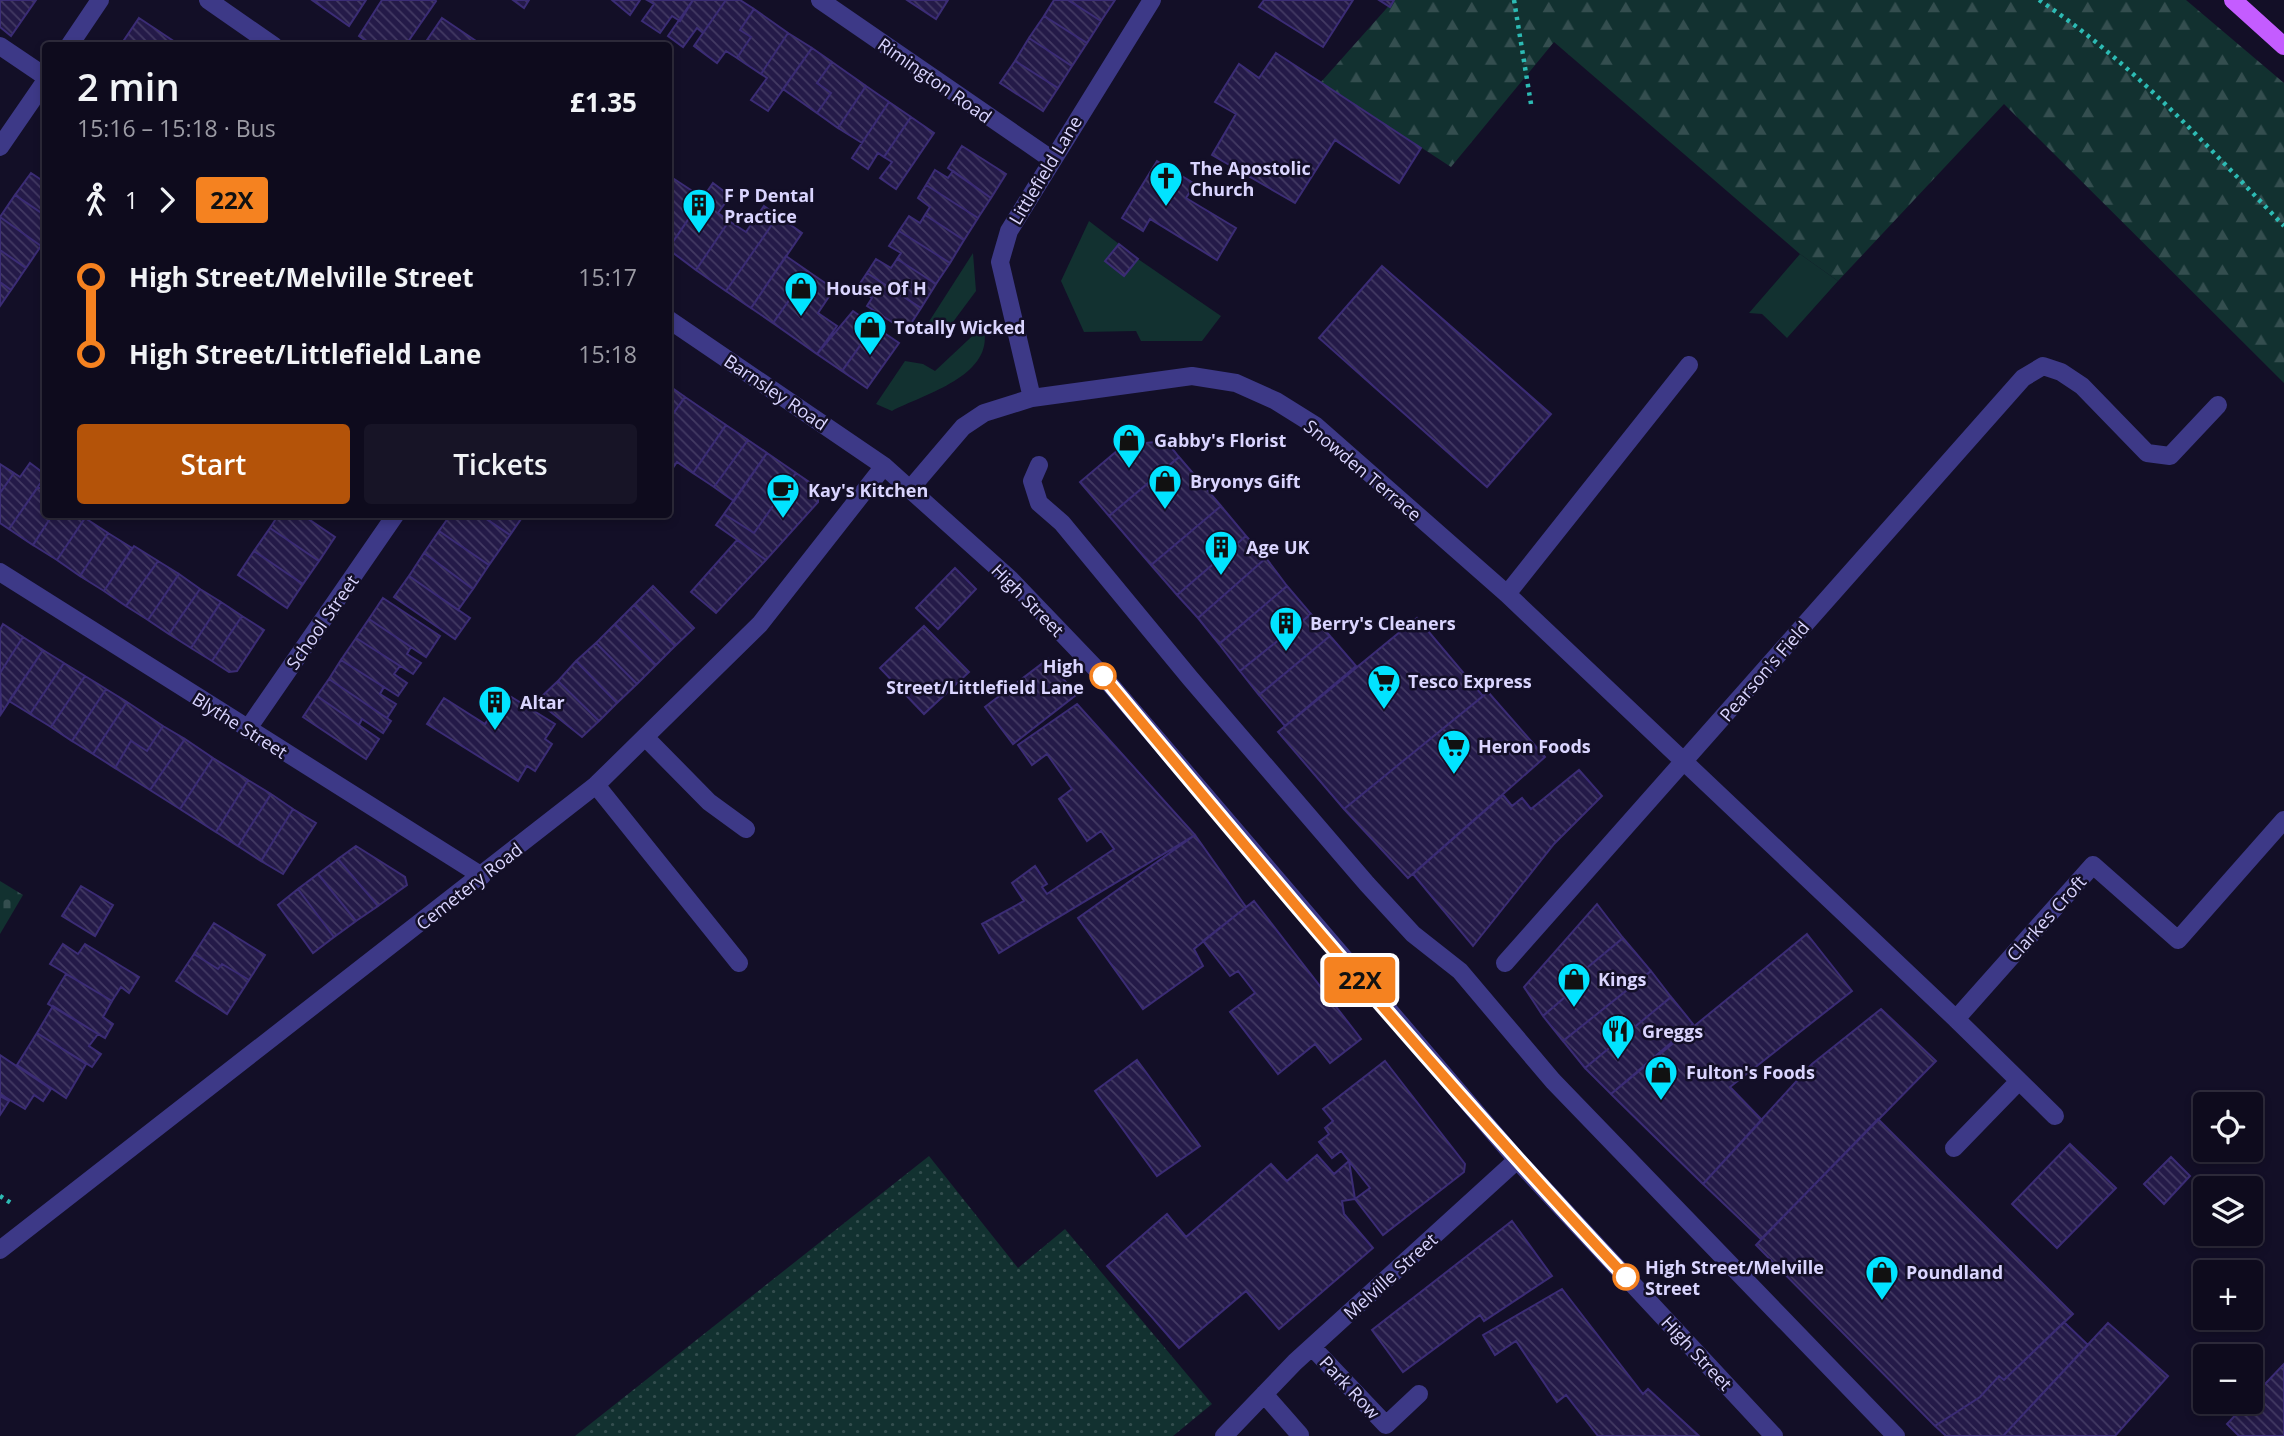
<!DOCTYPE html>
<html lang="en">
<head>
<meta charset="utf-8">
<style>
	body { margin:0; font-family:"Open Sans",sans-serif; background:#171426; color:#f1f3f6; height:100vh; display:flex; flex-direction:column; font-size:26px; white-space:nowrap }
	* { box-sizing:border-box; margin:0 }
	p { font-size:23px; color:#9b9ba4 }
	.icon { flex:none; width:38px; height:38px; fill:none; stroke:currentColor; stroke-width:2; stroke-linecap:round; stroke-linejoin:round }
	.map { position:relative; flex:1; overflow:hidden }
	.panel { position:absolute; left:42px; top:42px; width:630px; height:476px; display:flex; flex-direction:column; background:#0e0b1d; border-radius:7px; box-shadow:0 4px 10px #0003,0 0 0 2px #2e2b3b }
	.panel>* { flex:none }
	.badge { padding:0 14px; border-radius:5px; font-size:24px; line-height:46px }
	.controls { position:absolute; left:2193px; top:1092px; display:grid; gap:14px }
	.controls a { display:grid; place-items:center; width:70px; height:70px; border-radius:7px; background:#0e0b1d; box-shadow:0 4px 10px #0003,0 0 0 2px #2e2b3b; font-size:35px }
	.map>.badge { position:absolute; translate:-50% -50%; box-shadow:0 0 0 4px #fff }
	.legs { display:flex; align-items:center; gap:10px; height:77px; padding:0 35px; font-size:23px }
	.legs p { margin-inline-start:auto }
	.overview { display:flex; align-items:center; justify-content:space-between; height:119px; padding:0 35px }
	h1 { font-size:38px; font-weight:600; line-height:52px }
	.primary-button { display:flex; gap:14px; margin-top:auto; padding:14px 35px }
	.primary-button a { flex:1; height:80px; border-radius:7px; background:#b45309; color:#fff; font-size:28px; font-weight:600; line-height:80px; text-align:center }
	.primary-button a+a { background:#171426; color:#f1f3f6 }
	ul { padding:0 35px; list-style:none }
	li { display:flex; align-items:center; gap:24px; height:77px; font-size:26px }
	li i { display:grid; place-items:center; width:10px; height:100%; margin:0 9px; background:currentColor }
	li i::after { content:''; width:18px; height:18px; margin:-9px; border:5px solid; border-radius:50%; background:#0e0b1d }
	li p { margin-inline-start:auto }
	li:first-child i { background:linear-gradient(#0000 50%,currentColor 0) }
	li:last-child i { background:linear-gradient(currentColor 50%,#0000 0) }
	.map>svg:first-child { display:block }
	.grass { fill:#123130 }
	.forest { fill:url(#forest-firs) }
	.cemetery { fill:url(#cemetery-stones) }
	.garden { fill:url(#garden-dots) }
	.building { fill:url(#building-back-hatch); stroke:#3b2c75; stroke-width:2 }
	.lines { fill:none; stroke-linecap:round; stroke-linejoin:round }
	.path { stroke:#2dbbb4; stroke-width:4.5; stroke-dasharray:3.5 5; stroke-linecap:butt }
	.minor { stroke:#3d3987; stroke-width:18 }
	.major { stroke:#c45cff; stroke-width:18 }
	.line-1-casing { stroke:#fff; stroke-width:16 }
	.line-1 { stroke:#f58220; stroke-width:10 }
	.stop-1-dot { fill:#fff; stroke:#f58220; stroke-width:3.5 }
	.labels { text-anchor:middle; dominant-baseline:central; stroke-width:5; stroke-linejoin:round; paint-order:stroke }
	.street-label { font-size:18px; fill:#dad5ff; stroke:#130f27 }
	.poi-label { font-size:18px; font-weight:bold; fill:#dad5ff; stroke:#130f27; text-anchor:start }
	.stop-label { font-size:18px; font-weight:bold; fill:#dad5ff; stroke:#130f27; text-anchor:end }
</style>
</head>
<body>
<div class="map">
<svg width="2284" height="1436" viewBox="0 0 2284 1436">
	<defs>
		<pattern id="forest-firs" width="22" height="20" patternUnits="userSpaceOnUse" patternTransform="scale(1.75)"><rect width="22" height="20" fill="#123130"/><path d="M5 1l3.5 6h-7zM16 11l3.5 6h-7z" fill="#344e4f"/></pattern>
		<pattern id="cemetery-stones" width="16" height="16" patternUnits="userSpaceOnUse" patternTransform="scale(1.75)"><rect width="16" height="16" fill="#123130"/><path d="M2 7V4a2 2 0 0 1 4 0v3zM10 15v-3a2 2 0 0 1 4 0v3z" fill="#344e4f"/></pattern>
		<pattern id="garden-dots" width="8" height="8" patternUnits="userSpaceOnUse" patternTransform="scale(1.75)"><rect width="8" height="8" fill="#123130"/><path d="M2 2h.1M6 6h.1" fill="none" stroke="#344e4f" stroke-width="1.8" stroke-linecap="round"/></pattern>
		<pattern id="building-back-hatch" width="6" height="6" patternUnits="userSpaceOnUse" patternTransform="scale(1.75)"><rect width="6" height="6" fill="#241a48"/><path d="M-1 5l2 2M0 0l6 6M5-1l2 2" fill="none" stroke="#433a63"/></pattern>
	</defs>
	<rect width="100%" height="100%" fill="#130f27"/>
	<path class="grass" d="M1089,221L1119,244L1105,261L1124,276L1138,259L1221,316L1202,341H1141L1136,331L1084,332L1061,281Z
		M973,253L976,291L950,326L923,331Z
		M1800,254L1838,281L1787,338L1762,314L1749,313Z
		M983,326C997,375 927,393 892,411L876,404L905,361L923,364L935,371Z"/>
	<path class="forest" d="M1394,0H2186L2284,83V383L2004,104L1838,281L1800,254L1554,42L1451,167L1321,82Z"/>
	<path class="cemetery" d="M0,881L23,895L0,934Z"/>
	<path class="garden" d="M929,1156L1018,1268L1065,1229L1212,1404L1173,1436H575Z"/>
	<path class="building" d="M0,0H36L11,36L0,27Z
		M312,0H366L349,26Z
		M382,0H435L436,1L405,46H373L359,36Z
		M513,0H529L524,8Z
		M612,0H640L630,15Z
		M647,0H693L680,21L672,16L660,33L642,21L654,4Z
		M693,0H726L703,33L697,28L683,47L668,36Z
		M726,0H740L754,9L740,30L751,37L737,58L726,51L717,63L694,46Z
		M907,0H948L936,19Z
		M1054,0H1068L1101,21L1087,43L1044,16Z
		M1068,0H1115L1101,21Z
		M1264,0H1353L1323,47L1259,7Z
		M1379,0H1394L1390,7Z
		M754,9L788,33L761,74L737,58L751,37L740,30Z
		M1044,16L1087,43L1072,66L1029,38Z
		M139,18L181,46H120Z
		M442,18L479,43L477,46H423Z
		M788,33L812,48L768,111L751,100L767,78L761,74Z
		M1029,38L1072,66L1058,88L1015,61Z
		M812,48L832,62L817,83L831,93L817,113L783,89Z
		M1276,53L1421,148L1399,183L1335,140L1295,203L1212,155L1236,114L1215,102L1239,64L1259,78Z
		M1015,61L1058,88L1043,111L1000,83Z
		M832,62L866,86L838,128L817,113L831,93L817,83Z
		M866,86L889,102L862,143L838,128Z
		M889,102L911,117L884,157L878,153L868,169L852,158Z
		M911,117L934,133L896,189L880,178L892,162L884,157Z
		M962,146L1006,174L991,198L948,168Z
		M1157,161L1195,184L1186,198L1236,228L1217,260L1150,219L1143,231L1122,218Z
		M935,170L948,178L953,171L991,198L978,218L926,185Z
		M31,173L46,183V216L15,195Z
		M668,175L703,198L668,249Z
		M713,183L730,196L718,213L729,221L696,270L668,249Z
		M926,185L978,218L964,240L925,215L930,207L918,198Z
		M15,195L46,216V240L41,246L0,217Z
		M764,206L778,216L726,291L696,270L729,221L746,232Z
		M925,215L964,240L950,263L899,231L909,216L920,223Z
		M778,216L802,233L751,308L726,291Z
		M0,217L41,246L26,268L0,250Z
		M899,231L950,263L936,284L897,259L901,253L889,246Z
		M1119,244L1138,259L1124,276L1105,261Z
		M0,250L26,268L11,290L0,282Z
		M786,256L809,272L773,323L751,308Z
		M876,259L891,268L897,259L936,284L921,308L867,273Z
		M1382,266L1551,414L1487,487L1319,338Z
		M809,272L834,289L818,313L837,326L817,354L773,323Z
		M867,273L921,308L906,331L867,306L872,298L857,288Z
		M0,282L11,290L0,306Z
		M853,311L874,326L842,371L817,354Z
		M874,326L899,343L867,388L842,371Z
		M668,385L685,397L668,421Z
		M685,397L726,425L693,473L677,462L668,475V421Z
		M726,425L748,440L714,487L693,473Z
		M748,440L767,453L734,501L714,487Z
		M1166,441L1179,457L1109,516L1080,482L1124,445Z
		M767,453L796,473L754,533L724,514Z
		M1179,457L1221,506L1151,565L1109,516Z
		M30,463L46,475L9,529L0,523V493L14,473L20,477Z
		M0,464L14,473L0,493Z
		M796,473L818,488V502L766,560L716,525L724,514L754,533Z
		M38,487L46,492V514H53L33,545L9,529Z
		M1221,506L1246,536L1177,595L1151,565Z
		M53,514H80L85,518L57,560L33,545Z
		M279,514H301L335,537L319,561L270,528Z
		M451,514H479L510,535L489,565L439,531Z
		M479,514H521L523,516L510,535Z
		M85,518L108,533L80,576L57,560Z
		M270,528L319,561L303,584L254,551Z
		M439,531L489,565L473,589L424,553Z
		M108,533L132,548L104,591L80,576Z
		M1246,536L1266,558L1198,618L1177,595Z
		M737,540L766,560L716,613L691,592Z
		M134,546L158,561L126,606L104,591Z
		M254,551L303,584L287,608L238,575Z
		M424,553L473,589L458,610L409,576Z
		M1266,558L1287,586L1219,644L1198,618Z
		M158,561L179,574L148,620L126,606Z
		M955,568L976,589L938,629L916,608Z
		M179,574L200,589L169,634L148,620Z
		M409,576L470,618L455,639L394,597Z
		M653,586L694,628L675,646L634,605Z
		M1287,586L1311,614L1240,671L1219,644Z
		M200,589L221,602L191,648L169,634Z
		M383,598L440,636L426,657L369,619Z
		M221,602L242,616L212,661L191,648Z
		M634,605L675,646L656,665L615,624Z
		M1311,614L1330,636L1259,695L1240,671Z
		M242,616L264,630L237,671L229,672L212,661Z
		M1417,618L1483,696L1344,809L1278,732Z
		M369,619L411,647L407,654L421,663L413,674L356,638Z
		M3,624L23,637L0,673V630Z
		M615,624L656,665L637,684L596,643Z
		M924,626L969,672L924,714L880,668Z
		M1330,636L1356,666L1285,726L1259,695Z
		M23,637L43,650L1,714L0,673Z
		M356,638L400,666L394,674L407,683L398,696L341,660Z
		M596,643L637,684L617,703L576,661Z
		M43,650L64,663L30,714L9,701Z
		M1048,659L1076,695L1013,744L985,707Z
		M341,660L384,687L380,694L396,704L387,718L329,679Z
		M576,661L617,703L599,721L558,681Z
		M64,663L85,676L51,727L30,714Z
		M85,676L106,689L72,741L51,727Z
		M329,679L391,721L383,733L362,719L359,725L317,696Z
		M558,681L599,721L582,737L537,701Z
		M106,689L127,702L93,754L72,741Z
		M1488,692L1545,757L1408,878L1344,809Z
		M505,693L555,724L545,739L552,744L535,771L527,766L518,781L427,724L444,698L485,724Z
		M317,696L379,739L366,759L303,717Z
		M127,702L163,726L147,751L131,741L115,768L93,754Z
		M1077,704L1195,835L999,953L982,924L1024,901L1012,883L1035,866L1047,884L1042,887L1047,894L1114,849L1101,831L1087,841L1059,799L1072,789L1047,754L1032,765L1018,745Z
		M163,726L185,739L150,790L115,768L131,741L147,751Z
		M185,739L213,758L180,809L150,790Z
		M213,758L248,780L216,832L180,809Z
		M1579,770L1602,796L1554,844L1473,946L1413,874L1503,795L1512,806L1522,798L1531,809Z
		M248,780L271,794L238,846L216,832Z
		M271,794L293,809L261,861L238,846Z
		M293,809L316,823L283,874L261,861Z
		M1195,835L1246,907L1194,949L1203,966L1143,1009L1078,918Z
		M356,846L405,877L407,885L378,906L338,859Z
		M338,859L378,906L356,921L318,874Z
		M318,874L356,921L334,937L298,889Z
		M81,886L113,905L95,936L62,916Z
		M298,889L334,937L313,953L278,905Z
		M1254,901L1361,1039L1330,1063L1315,1044L1278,1074L1230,1012L1255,993L1238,971L1230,976L1203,941Z
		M1597,904L1623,938L1582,972L1586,979L1543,1016L1524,987Z
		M214,923L265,955L249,980L222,964L218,969L194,954Z
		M1807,934L1852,991L1730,1087L1762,1120L1703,1184L1611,1094Z
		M1623,938L1651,971L1563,1041L1543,1016L1586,979L1582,972Z
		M63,944L78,954L85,944L139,977L129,993L121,987L112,1001L50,964Z
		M194,954L218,969L222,964L249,980L227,1014L176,981Z
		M1651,971L1671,997L1585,1068L1563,1041Z
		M66,974L112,1001L103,1017L113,1024L105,1038L48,1004Z
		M1671,997L1693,1024L1611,1094L1585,1068Z
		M53,1006L98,1034L89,1046L101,1054L92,1067L37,1033Z
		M1881,1009L1936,1061L1761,1239L1703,1184L1812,1064Z
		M37,1033L86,1064L66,1098L17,1065Z
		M0,1055L51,1089L43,1101L34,1095L25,1109L0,1094Z
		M1137,1060L1200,1146L1157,1176L1095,1091Z
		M1385,1061L1465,1164L1464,1172L1383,1235L1355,1199L1370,1188L1341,1151L1332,1158L1319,1142L1329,1134L1325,1128L1333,1121L1323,1109Z
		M0,1096L9,1101L0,1115Z
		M1878,1119L2073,1314L2004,1380L1999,1376L1980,1397L1935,1426L1756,1245Z
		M2070,1144L2116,1188L2057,1248L2012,1204Z
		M1317,1155L1334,1174L1349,1161L1355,1199L1342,1201L1344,1214L1373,1248L1279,1329L1246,1291L1179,1348L1107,1266L1167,1214L1186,1237L1271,1164L1287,1181Z
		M2171,1157L2190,1176L2164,1204L2144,1184Z
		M1512,1221L1552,1276L1484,1321L1480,1315L1403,1372L1372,1330Z
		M1562,1289L1643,1394L1648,1389L1699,1436H1598L1566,1395L1557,1402L1516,1341L1495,1355L1483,1335Z
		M2064,1322L2088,1345L2003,1436H1946L1935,1426L1980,1397L1999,1376L2004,1380Z
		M2108,1323L2168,1376L2115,1436H2003Z
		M2284,1364V1436H2239L2227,1424Z"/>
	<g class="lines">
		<path class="path" d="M1514,0L1531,104
			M2039,0C2132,62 2207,146 2284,226
			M0,1196L11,1203"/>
		<path class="minor" d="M208,0L274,46
			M820,0L1051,159
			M0,46L46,77
			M69,46L100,0
			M0,147L46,80
			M668,319L884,466L1010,579L1103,676L1517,1160L1774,1436
			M1032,398L1000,262L1009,231L1152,0
			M1039,465L1032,481L1039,503L1062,523L1190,678L1367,884L1413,934L1460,971L1553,1081L1896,1436
			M911,488L963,427L984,413L1032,398L1192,376L1236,383L1276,401L1316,426L1507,594L1956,1019
			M0,572L482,876
			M1507,594L1689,365
			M247,730L396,514
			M645,737L709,802L746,829
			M596,785L739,963
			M1505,963L2023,378L2043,366L2061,372L2082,386L2147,453L2170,456L2218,405
			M2055,1116L1956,1019L2093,865L2178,940L2284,820
			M1954,1148L2019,1081
			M0,1250L596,785L760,624L884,466
			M1312,1347L1386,1425L1419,1394
			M1264,1394L1300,1435
			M1224,1436L1295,1362L1517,1160"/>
		<path class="major" d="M2233,0L2284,46"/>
	</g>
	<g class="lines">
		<defs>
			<path id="line-1" d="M1103,676C1273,880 1444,1083 1626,1277"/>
		</defs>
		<use href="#line-1" class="line-1-casing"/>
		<use href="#line-1" class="line-1"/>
	</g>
	<defs>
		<symbol id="church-pin" viewBox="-11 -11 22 30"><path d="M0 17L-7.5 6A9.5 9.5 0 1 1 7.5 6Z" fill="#01e3ff" stroke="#130f27"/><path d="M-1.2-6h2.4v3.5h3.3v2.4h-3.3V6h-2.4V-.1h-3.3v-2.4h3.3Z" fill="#111"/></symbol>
		<symbol id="building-pin" viewBox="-11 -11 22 30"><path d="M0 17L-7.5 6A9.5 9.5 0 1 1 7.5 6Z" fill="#01e3ff" stroke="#130f27"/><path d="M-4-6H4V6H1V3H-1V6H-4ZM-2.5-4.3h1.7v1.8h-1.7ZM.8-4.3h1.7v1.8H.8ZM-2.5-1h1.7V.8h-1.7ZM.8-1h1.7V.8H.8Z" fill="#111"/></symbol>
		<symbol id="shop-pin" viewBox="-11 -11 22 30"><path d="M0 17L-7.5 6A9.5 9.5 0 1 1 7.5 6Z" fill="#01e3ff" stroke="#130f27"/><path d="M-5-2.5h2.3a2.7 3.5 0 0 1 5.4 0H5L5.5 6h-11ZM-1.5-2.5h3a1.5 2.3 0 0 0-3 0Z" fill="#111"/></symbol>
		<symbol id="cafe-pin" viewBox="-11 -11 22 30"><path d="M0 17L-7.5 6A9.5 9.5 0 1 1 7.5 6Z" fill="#01e3ff" stroke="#130f27"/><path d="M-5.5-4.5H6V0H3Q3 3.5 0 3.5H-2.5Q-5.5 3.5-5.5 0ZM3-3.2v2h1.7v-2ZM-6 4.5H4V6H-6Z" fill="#111"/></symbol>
		<symbol id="supermarket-pin" viewBox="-11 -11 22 30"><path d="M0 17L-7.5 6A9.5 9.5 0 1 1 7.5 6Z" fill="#01e3ff" stroke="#130f27"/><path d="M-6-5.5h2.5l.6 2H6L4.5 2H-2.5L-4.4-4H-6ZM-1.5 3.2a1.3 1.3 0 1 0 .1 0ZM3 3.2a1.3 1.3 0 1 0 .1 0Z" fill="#111"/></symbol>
		<symbol id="restaurant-pin" viewBox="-11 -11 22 30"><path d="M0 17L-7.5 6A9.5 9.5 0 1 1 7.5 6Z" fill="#01e3ff" stroke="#130f27"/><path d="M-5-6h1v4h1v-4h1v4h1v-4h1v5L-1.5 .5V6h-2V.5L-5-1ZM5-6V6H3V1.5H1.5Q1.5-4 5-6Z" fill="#111"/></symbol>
	</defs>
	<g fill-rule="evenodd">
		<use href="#church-pin" x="1147" y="159" width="38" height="52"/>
		<use href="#building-pin" x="680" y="186" width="38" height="52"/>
		<use href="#shop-pin" x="782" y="269" width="38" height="52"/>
		<use href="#shop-pin" x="851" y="308" width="38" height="52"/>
		<use href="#shop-pin" x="1110" y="421" width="38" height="52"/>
		<use href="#shop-pin" x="1146" y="462" width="38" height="52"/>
		<use href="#cafe-pin" x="764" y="471" width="38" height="52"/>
		<use href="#building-pin" x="1202" y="528" width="38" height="52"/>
		<use href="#building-pin" x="1267" y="604" width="38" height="52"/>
		<use href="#supermarket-pin" x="1365" y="662" width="38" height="52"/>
		<use href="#building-pin" x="476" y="683" width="38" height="52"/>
		<use href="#supermarket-pin" x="1435" y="727" width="38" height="52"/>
		<use href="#shop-pin" x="1555" y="960" width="38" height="52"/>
		<use href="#restaurant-pin" x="1599" y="1012" width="38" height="52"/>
		<use href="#shop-pin" x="1642" y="1053" width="38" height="52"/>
		<use href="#shop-pin" x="1863" y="1253" width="38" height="52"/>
	</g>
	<g class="stop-1-dot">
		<circle cx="1103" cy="676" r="12"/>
		<circle cx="1626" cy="1277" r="12"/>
	</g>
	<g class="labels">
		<g class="street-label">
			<text transform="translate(935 80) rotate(35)">Rimington Road</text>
			<text transform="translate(1045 170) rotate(-59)">Littlefield Lane</text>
			<text transform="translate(776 392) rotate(34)">Barnsley Road</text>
			<text transform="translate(1363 470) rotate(40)">Snowden Terrace</text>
			<text transform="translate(1028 600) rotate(45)">High Street</text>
			<text transform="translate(322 622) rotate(-55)">School Street</text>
			<text transform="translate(1764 671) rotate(-49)">Pearson's Field</text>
			<text transform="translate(240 725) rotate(32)">Blythe Street</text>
			<text transform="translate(469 886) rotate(-38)">Cemetery Road</text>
			<text transform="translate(2046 918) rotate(-48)">Clarkes Croft</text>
			<text transform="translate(1390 1276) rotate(-42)">Melville Street</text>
			<text transform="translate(1697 1353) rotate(47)">High Street</text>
			<text transform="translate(1350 1387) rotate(47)">Park Row</text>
		</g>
		<g class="poi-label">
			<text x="1190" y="168">The Apostolic<tspan x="1190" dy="21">Church</tspan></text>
			<text x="724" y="195">F P Dental<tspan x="724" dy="21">Practice</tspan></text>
			<text x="826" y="288">House Of H</text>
			<text x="894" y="327">Totally Wicked</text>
			<text x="1154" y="440">Gabby's Florist</text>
			<text x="1190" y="481">Bryonys Gift</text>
			<text x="808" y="490">Kay's Kitchen</text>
			<text x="1246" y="547">Age UK</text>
			<text x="1310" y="623">Berry's Cleaners</text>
			<text x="1408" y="681">Tesco Express</text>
			<text x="520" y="702">Altar</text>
			<text x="1478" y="746">Heron Foods</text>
			<text x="1598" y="979">Kings</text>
			<text x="1642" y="1031">Greggs</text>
			<text x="1686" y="1072">Fulton's Foods</text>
			<text x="1906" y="1272">Poundland</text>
		</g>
		<g class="stop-label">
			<text x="1084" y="666">High<tspan x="1084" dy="21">Street/Littlefield Lane</tspan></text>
			<text x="1645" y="1267" text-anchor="start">High Street/Melville<tspan x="1645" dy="21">Street</tspan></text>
		</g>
	</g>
</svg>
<div class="controls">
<a><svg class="icon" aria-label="locate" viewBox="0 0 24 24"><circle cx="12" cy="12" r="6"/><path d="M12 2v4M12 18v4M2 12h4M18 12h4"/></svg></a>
<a><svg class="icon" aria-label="layers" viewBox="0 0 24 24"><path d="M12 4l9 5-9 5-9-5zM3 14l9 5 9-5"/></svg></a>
<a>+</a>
<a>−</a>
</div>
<b class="badge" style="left:1360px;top:980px;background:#f58220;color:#111">22X</b>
<section class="panel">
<div class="overview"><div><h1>2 min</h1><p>15:16 – 15:18 · Bus</p></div><b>£1.35</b></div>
<div class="legs"><svg class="icon" aria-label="walk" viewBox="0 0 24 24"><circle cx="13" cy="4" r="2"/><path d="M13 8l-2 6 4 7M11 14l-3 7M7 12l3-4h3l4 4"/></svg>1<svg class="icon" aria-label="forward" viewBox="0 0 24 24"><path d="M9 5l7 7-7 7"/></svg><b class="badge" style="background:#f58220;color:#111">22X</b></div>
<ul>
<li><i style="color:#f58220"></i><b>High Street/Melville Street</b><p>15:17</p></li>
<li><i style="color:#f58220"></i><b>High Street/Littlefield Lane</b><p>15:18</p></li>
</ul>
<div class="primary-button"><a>Start</a><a>Tickets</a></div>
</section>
</div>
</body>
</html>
